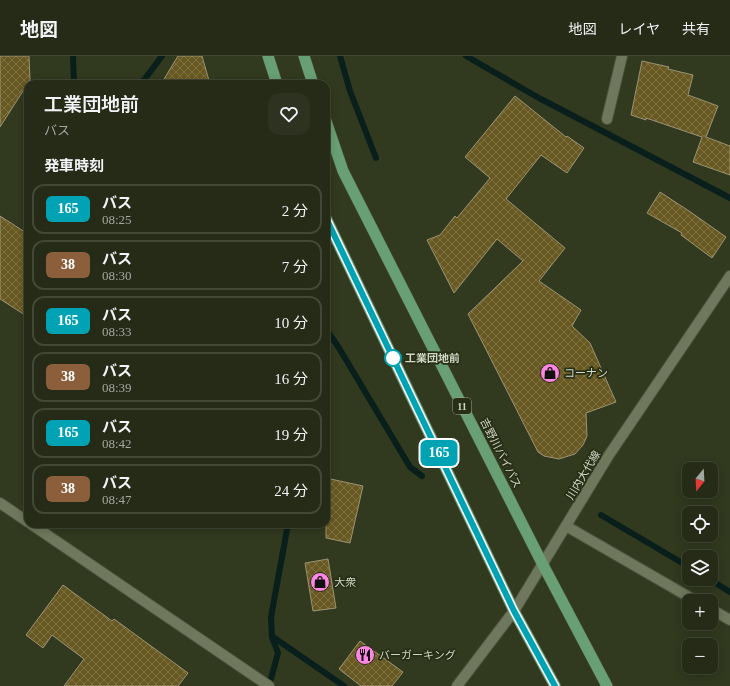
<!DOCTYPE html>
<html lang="ja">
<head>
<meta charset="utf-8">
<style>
	body { margin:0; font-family:"Times New Roman","Noto Sans JP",serif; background:#2d3320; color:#f1f3f6; height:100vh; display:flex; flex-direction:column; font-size:15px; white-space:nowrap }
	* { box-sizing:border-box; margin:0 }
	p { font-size:13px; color:#a3a7a1 }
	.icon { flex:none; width:22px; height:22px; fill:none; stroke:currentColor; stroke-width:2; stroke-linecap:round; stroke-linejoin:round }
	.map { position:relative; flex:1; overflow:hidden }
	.drawer { position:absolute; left:24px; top:24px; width:306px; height:448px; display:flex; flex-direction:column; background:#252b17; border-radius:12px; box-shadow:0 2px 10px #0003,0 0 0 1px #424736 }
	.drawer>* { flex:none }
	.badge { padding:0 8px; border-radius:6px; font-size:14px; line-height:26px }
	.needle { width:26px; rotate:198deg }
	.buttons { position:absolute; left:682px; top:406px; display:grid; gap:8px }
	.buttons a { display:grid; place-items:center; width:36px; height:36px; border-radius:8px; background:#252b17; box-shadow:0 2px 10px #0003,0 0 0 1px #424736; font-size:20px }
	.map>.badge { position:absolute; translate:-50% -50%; box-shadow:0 0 0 2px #fff }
	h2 { padding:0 20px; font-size:15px; line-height:36px }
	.round { display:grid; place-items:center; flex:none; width:42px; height:42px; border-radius:12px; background:#2d3320 }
	.summary { display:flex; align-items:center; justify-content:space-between; height:68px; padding:0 20px }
	h1 { font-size:19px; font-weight:600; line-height:30px }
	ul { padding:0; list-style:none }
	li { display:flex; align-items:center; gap:12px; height:50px; margin:0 8px 6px; padding:0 12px; border:2px solid #424736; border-radius:12px }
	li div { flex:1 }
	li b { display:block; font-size:15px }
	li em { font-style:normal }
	li .badge { min-width:44px; font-weight:700; text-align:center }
	header { display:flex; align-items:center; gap:24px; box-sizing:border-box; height:56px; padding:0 20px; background:#252b17; border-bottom:1px solid #424736 }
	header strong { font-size:19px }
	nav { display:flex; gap:22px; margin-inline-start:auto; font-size:14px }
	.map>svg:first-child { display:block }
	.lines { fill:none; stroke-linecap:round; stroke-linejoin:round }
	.stream { stroke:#081f1b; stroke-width:6 }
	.building { fill:url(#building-cross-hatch); stroke:#9c9375 }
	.minor-casing { stroke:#4d533d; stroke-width:12 }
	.tertiary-casing { stroke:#4d533d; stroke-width:12 }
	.secondary-casing { stroke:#4d533d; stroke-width:12 }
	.trunk-casing { stroke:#4d533d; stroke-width:12 }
	.minor { stroke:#6f785c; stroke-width:10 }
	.tertiary { stroke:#6f785c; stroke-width:10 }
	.secondary { stroke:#6f785c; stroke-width:10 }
	.trunk { stroke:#68a073; stroke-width:11 }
	.line-casing { stroke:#fff; stroke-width:9 }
	.line { stroke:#00a3b4; stroke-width:6 }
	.stop-dot { fill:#fff; stroke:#00a3b4; stroke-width:2 }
	.labels { text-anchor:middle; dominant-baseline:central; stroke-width:3.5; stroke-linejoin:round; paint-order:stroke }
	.shield { fill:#272f15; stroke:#9ea492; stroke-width:1 }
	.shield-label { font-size:10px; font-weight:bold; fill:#d1d6c7 }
	.stop-label { font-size:11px; font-weight:bold; fill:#d1d6c7; stroke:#272f15; text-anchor:start }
	.poi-label { font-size:11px; fill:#d1d6c7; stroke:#272f15; text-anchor:start }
	.street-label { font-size:11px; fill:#d1d6c7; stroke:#272f15 }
</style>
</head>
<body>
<header>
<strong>地図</strong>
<nav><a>地図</a><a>レイヤ</a><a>共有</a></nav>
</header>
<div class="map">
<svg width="730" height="630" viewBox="0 0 730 630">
	<defs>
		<pattern id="building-cross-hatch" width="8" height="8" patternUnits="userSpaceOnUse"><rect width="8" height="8" fill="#685922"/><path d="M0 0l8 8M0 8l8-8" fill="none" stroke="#7d7041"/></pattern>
	</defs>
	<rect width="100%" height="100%" fill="#31391f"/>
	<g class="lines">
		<path class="stream" d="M73,0L74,28
			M340,0L350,35L376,102
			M466,0L539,42L730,142
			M141,28L162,0
			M326,273L339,292L410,411L422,420
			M601,459L689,511
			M709,523L730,536
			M273,581L344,630
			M269,630L278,597L272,581L271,561L288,468"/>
	</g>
	<path class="building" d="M0,0H29L30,24L0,71Z
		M178,0H202L210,28H161Z
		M642,5L669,11L668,13L693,19L688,39L718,50L706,81L730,90V119L693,106L702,81L646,62V64L631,59Z
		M515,40L566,81L567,80L584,92L567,117L541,99L506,143L565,192L539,225L581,254L572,270L590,287L616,346L586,357L587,380L583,389L575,398L559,403L544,400L538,396L468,258L523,205L497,183L454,237L427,184L440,179L455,160L457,162L490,122L465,101Z
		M660,136L689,155L726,181L712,202L681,179L682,177L647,157Z
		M0,160L28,178V261L0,243Z
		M326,422L363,430L350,487L326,482Z
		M328,503L336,552L313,555L305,507Z
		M63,529L112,565L114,563L188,617L178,630H64L84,603L52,579L43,592L26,579Z
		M360,585L403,616L392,630H361L339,613Z"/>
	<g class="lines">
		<defs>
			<path id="minor" d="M607,63L622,0
				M566,470L696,545
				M711,553L730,564"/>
			<path id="tertiary" d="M0,447L28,466
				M31,468L269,630"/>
			<path id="secondary" d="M457,630L514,555L609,399L730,220"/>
			<path id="trunk" d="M268,0L277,28
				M304,0L313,28
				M326,65L343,115L542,507L607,630
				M326,162L514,555L555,630"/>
		</defs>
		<use href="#minor" class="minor-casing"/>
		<use href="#tertiary" class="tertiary-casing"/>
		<use href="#secondary" class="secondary-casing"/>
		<use href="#trunk" class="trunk-casing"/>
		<use href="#minor" class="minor"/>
		<use href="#tertiary" class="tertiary"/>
		<use href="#secondary" class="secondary"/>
		<use href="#trunk" class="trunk"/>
	</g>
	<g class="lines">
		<defs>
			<path id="line" d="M326,162L514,555L555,630"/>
		</defs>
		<use href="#line" class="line-casing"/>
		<use href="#line" class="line"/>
	</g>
	<defs>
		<symbol id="shop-disc" viewBox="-11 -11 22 22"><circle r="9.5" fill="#fd86e2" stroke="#272f15"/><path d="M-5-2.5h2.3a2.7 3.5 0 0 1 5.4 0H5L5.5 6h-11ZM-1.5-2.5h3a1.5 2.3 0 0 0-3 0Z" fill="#111"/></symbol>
		<symbol id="restaurant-disc" viewBox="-11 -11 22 22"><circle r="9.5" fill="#fd86e2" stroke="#272f15"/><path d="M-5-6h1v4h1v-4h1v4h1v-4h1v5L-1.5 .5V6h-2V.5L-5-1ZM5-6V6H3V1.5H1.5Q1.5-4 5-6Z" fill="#111"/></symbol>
	</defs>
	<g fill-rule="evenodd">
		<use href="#shop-disc" x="539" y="306" width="22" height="22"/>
		<use href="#shop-disc" x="309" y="515" width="22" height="22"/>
		<use href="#restaurant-disc" x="354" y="588" width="22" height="22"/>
	</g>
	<circle class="stop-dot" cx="393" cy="302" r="8"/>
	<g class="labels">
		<rect class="shield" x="453" y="342" width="18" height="16" rx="3"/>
		<g class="shield-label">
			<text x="462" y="350">11</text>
		</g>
		<g class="stop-label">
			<text x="405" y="302">工業団地前</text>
		</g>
		<g class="poi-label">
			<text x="564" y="317">コーナン</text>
			<text x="334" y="526">大衆</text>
			<text x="379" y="599">バーガーキング</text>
		</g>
		<g class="street-label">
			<text transform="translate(501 397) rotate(63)">吉野川バイパス</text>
			<text transform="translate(583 419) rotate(-59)">川内大代線</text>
		</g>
	</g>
</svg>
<div class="buttons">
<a><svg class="needle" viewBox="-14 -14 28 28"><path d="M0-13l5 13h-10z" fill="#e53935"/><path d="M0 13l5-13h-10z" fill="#a3a7a1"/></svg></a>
<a><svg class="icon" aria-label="locate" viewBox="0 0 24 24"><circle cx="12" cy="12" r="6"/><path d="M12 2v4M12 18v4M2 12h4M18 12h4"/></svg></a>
<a><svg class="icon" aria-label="layers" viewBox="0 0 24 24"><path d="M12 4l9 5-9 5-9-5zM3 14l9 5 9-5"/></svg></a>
<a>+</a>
<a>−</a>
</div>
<b class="badge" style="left:439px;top:397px;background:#00a3b4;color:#fff">165</b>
<section class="drawer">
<div class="summary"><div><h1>工業団地前</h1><p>バス</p></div><a class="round"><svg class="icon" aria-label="heart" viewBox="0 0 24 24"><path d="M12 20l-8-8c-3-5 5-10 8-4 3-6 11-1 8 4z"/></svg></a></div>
<h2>発車時刻</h2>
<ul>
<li><span class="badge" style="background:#00a3b4;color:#fff">165</span><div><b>バス</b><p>08:25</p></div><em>2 分</em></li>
<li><span class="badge" style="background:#8b5e3c;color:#fff">38</span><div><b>バス</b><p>08:30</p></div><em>7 分</em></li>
<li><span class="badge" style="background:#00a3b4;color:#fff">165</span><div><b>バス</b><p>08:33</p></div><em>10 分</em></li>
<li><span class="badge" style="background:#8b5e3c;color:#fff">38</span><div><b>バス</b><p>08:39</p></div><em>16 分</em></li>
<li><span class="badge" style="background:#00a3b4;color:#fff">165</span><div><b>バス</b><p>08:42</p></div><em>19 分</em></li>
<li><span class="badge" style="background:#8b5e3c;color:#fff">38</span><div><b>バス</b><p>08:47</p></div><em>24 分</em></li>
</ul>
</section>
</div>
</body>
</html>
